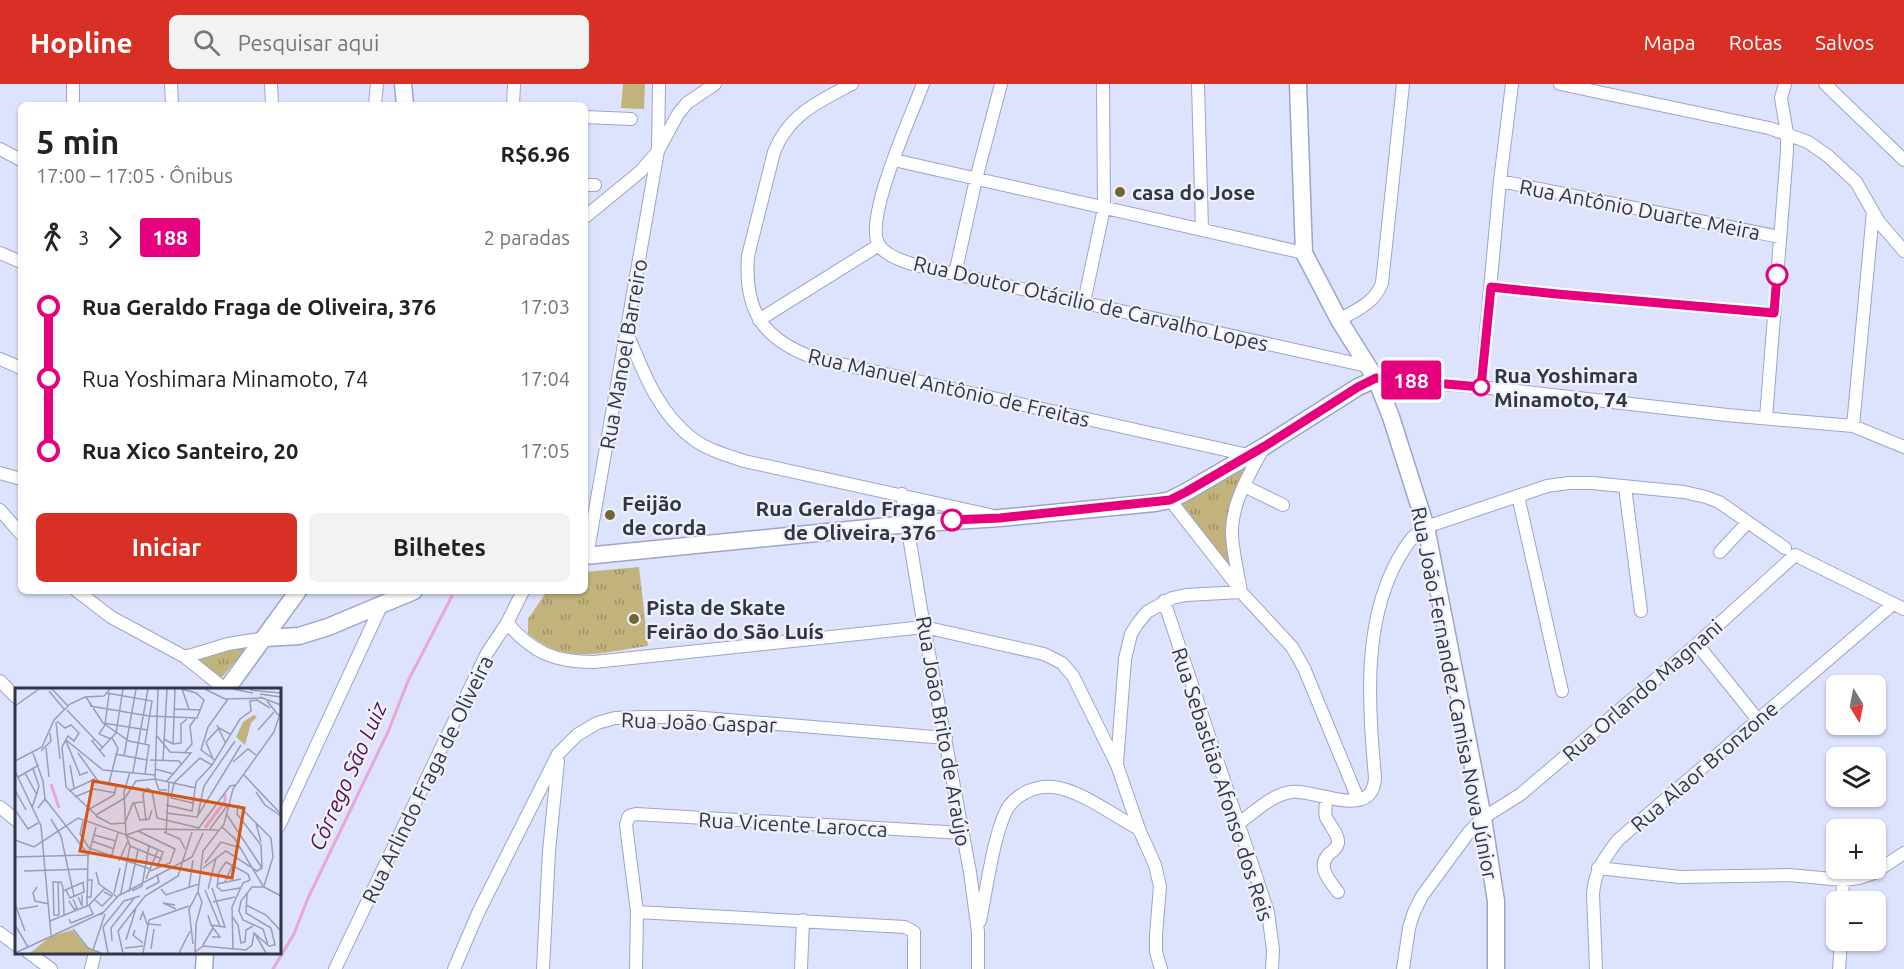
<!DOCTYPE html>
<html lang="pt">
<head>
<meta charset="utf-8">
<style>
	body { margin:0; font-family:Ubuntu,sans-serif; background:#f2f2f2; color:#222; height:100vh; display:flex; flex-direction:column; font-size:22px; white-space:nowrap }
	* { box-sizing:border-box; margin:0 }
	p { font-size:20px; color:#767676 }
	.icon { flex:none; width:33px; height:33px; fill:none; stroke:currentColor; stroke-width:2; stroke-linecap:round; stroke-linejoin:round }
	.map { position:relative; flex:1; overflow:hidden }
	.details { position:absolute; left:18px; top:18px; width:570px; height:492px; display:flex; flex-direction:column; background:#fff; border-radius:9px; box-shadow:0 2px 4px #0004 }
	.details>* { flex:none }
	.badge { padding:0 12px; border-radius:4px; font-size:21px; line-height:39px }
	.needle { width:39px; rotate:170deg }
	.buttons { position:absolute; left:1826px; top:591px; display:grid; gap:12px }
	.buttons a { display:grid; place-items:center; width:60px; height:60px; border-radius:9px; background:#fff; box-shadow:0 2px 4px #0004; font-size:30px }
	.map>.badge { position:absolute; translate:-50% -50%; box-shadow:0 0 0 3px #fff }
	.legs { display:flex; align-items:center; gap:9px; height:66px; padding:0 18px; font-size:20px }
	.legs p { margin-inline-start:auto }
	.head { display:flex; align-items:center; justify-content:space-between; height:102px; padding:0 18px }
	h1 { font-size:33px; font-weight:600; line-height:45px }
	.action { display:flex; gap:12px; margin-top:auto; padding:12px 18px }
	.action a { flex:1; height:69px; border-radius:9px; background:#d93025; color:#fff; font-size:24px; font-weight:600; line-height:69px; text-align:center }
	.action a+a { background:#f2f2f2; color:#222 }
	ul { padding:0 18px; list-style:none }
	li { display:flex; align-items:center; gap:21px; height:72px; font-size:22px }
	li i { display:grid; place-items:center; width:9px; height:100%; margin:0 8px; background:currentColor }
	li i::after { content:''; width:15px; height:15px; margin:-8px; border:4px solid; border-radius:50%; background:#fff }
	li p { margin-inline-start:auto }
	li:first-child i { background:linear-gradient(#0000 50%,currentColor 0) }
	li:last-child i { background:linear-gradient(currentColor 50%,#0000 0) }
	header { display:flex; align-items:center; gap:36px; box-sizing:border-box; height:84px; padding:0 30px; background:#d93025; color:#fff }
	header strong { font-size:28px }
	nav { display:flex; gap:33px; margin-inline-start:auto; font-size:21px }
	.search { width:420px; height:54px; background:#f2f2f2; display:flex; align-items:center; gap:15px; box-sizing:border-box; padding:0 21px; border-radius:9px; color:#767676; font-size:22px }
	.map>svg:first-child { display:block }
	.green { fill:#c1b37b }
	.park { fill:url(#park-tufts) }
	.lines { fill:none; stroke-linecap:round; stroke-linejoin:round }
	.stream { stroke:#e6a9d6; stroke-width:3 }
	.street-casing { stroke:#9ca4cd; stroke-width:14 }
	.secondary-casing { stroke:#9ca4cd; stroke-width:19 }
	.street { stroke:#fff; stroke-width:12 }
	.secondary { stroke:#fff; stroke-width:16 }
	.line-1-casing { stroke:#fff; stroke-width:14 }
	.line-1 { stroke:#e6007e; stroke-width:9 }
	.poi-dot { fill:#726633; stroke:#eff1fa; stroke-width:2 }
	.stop-1-dot { fill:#fff; stroke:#e6007e; stroke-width:3 }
	.labels { text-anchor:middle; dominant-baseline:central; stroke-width:4.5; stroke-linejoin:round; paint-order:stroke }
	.poi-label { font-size:21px; font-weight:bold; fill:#323546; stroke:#eff1fa; text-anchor:start }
	.street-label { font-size:21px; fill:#323546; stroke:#eff1fa }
	.stop-label { font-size:21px; font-weight:bold; fill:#323546; stroke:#eff1fa; text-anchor:start }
	.water-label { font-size:22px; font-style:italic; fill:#56104a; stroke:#eff1fa }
	.inset-river { fill:none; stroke:#e6a9d6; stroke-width:3 }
	.inset-road { fill:none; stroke:#999db4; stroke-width:1.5 }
	.view { fill:#d65512; fill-opacity:0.15; stroke:#d65512; stroke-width:3 }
	.inset-edge { fill:none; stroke:#323546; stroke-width:3 }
</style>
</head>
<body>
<header>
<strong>Hopline</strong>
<div class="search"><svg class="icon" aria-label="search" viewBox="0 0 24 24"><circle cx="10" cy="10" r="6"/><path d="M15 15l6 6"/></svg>Pesquisar aqui</div>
<nav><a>Mapa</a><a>Rotas</a><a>Salvos</a></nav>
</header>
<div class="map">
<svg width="1904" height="885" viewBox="0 0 1904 885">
	<defs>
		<pattern id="park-tufts" width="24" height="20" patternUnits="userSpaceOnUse" patternTransform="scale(1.5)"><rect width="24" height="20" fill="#c1b37b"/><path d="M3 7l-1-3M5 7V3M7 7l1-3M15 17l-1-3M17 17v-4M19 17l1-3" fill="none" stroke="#9d9267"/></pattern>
	</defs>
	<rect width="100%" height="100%" fill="#dde3fd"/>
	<path class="green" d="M623,0H645L644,25L621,24Z"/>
	<path class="park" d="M1248,380L1233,418V492L1180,418Z
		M639,483L648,562C602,568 567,582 528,550V535L547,507H585V488Z
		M244,563L246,565L221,594L191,571Z"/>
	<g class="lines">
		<path class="stream" d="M273,885L294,850L308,814L388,648L408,597L452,512"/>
		<defs>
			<path id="street" d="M73,0V21
				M171,0L172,21
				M271,0L272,21
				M852,0C818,18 789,30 774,68L748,172C744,226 762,255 814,274L1248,371
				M923,0C912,30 863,136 879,161C890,179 935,185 955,190L1367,282
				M1198,0L1202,145
				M1560,0L1769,44L1808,58L1828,72L1856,98L1879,138L1904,167
				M1825,0L1904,76
				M375,21L377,0
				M513,21L514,0
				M585,33L631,35
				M0,65L21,76
				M894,76L1304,169
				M1500,97L1780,153
				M585,101H595
				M585,133L641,87L658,67L678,30L687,19L715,0
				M0,169L21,178
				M955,190L976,95L1001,0
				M1491,203L1557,210L1774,229
				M1084,218L1104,124L1103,0
				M759,236L879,161
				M1339,236C1356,226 1375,219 1382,199L1403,0
				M627,249C643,287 658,329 693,355C708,366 726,371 744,377L990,431
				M0,275L21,284
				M1376,295L1481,303L1727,331L1853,342L1904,363
				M1481,303L1500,97L1512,0
				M1766,334L1787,67V49L1781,14L1785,0
				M1853,342L1873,128
				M0,389L21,395
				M1244,402L1283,421
				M1625,403L1641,527
				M902,410L924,543L970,788L978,848V885
				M1518,412L1562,607
				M1170,416L1239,504
				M0,426L21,450
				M1720,468L1747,439
				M587,472L658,67L659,0
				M77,507L111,533L185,573L226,606
				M1241,508C1238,489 1233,470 1232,451C1231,419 1249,391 1264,363
				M1164,517L1268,828L1273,866L1272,885
				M507,539C533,569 555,578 594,578L924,543L1044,570L1062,579L1073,592L1117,681L1139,745L1155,781L1160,802L1156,851V868L1161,885
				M1697,560L1758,636
				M185,573L228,560L265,554
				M0,597L16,613
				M1117,679L1125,575L1131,550L1138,539L1147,528L1172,514L1186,511L1241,508L1292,563L1304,584L1358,715
				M1327,713C1326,719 1324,727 1326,733C1329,741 1339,750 1338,759C1337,765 1332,767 1329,770C1316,783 1330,797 1338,808
				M0,723L16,736
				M1239,739C1255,728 1271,711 1291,708C1314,704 1372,738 1375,694C1369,623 1362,542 1397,477C1405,463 1411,452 1426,443L1547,402L1569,399H1592L1684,408L1706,413L1719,418L1785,464
				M279,742L382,520
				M1598,784L1680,793L1789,791L1843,796L1859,794L1874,789L1904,769
				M1842,818L1843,796
				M637,828L905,843L914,848V885
				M980,837C986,809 994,745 1009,722C1019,709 1037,701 1053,703C1081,706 1114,732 1139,745
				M0,849L16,861
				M28,868L51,885
				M91,885L95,868
				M335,885L487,569L507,539L523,507
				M454,885L478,829L558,670L577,651L597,639L615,634L643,633H692L946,654
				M543,885L549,767L558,677
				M636,885L637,828L626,741L629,732L636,730L963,749
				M801,885L803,836
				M1403,885L1409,844L1414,828L1422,812L1469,748L1483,734L1521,710L1697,560L1795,471L1904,525
				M1596,885L1593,810C1595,786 1604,775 1618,756L1893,520
				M1839,885L1841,856"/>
			<path id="secondary" d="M403,0L405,21
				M1298,0L1304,169L1339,236L1376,295L1391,333L1426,443L1483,734L1496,817V885
				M585,472L908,440L1000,434L1155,419L1170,416L1186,408L1265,362L1358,303L1376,295
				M265,554L299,552L328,543L414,507
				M226,606L298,507
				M204,885L205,868"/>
		</defs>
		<use href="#street" class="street-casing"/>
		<use href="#secondary" class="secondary-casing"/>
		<use href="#street" class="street"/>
		<use href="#secondary" class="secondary"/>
	</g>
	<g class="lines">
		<defs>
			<path id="line-1" d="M952,436L1000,434L1170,416L1186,408L1265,362L1358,303L1376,294L1481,303L1491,203L1557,210L1774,229L1777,191"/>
		</defs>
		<use href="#line-1" class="line-1-casing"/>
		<use href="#line-1" class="line-1"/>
	</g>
	<g class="poi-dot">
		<circle cx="1120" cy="108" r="6"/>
		<circle cx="610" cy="431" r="6"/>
		<circle cx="634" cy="535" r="6"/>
	</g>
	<g class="stop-1-dot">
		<circle cx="1777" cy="191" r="10"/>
		<circle cx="1481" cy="303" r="8"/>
		<circle cx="952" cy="436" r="10"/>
	</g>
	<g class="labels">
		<g class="poi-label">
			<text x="1132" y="108">casa do Jose</text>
			<text x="622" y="419">Feijão<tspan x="622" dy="24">de corda</tspan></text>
			<text x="646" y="523">Pista de Skate<tspan x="646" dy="24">Feirão do São Luís</tspan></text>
		</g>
		<g class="street-label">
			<text transform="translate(1640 125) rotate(11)">Rua Antônio Duarte Meira</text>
			<text transform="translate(1091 219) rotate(13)">Rua Doutor Otácilio de Carvalho Lopes</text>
			<text transform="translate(623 270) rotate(-80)">Rua Manoel Barreiro</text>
			<text transform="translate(949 303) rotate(13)">Rua Manuel Antônio de Freitas</text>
			<text transform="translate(1642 606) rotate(-41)">Rua Orlando Magnani</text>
			<text transform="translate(1455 609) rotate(79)">Rua João Fernandez Camisa Nova Júnior</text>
			<text transform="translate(699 638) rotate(2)">Rua João Gaspar</text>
			<text transform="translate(944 647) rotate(80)">Rua João Brito de Araújo</text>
			<text transform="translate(1704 682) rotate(-41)">Rua Alaor Bronzone</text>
			<text transform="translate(427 695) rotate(-64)">Rua Arlindo Fraga de Oliveira</text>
			<text transform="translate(1223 700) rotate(72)">Rua Sebastião Afonso dos Reis</text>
			<text transform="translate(793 740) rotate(3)">Rua Vicente Larocca</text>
		</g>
		<g class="stop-label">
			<text x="1494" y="291">Rua Yoshimara<tspan x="1494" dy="24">Minamoto, 74</tspan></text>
			<text x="936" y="424" text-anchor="end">Rua Geraldo Fraga<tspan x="936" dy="24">de Oliveira, 376</tspan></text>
		</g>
		<g class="water-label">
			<text transform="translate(347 692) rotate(-66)">Córrego São Luiz</text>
		</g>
	</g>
	<g transform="translate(15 604)">
		<rect width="266" height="266" fill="#dde3fd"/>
		<path d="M239,27L242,29L236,35L230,57L221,49L228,34Z" fill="#c1b37b"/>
		<path d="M57,242L73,261L85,265H15L35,249Z" fill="#c1b37b"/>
		<path class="inset-river" d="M36,96L44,120M190,140L210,113V106"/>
		<path class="inset-road" d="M37,1L53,18M143,1L140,91L144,102H152M167,1L174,21M190,1L210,11L247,10M218,1L238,5M235,2L266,5M34,3L49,21M92,5L137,13L130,56M94,6L90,37L84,46L96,51M245,6L266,9M71,9L88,35L114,53L134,57L130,86M245,9L266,17M252,13L264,28M0,18L24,1M75,18L134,28L182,30L189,12L181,5L167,1M159,21L186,22M52,22L88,60M42,33L50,40L56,37L64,45L59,53L53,48L47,59L51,99L81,127L110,110L121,93L140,91L181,100M41,34L45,71M88,35L132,42M202,37L210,54M243,42L259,24M142,48L155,64L176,65L152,93M80,51L77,53L90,69M149,51L158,56L166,55V36L172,31M51,52L88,82L140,87M51,53L65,87L73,84M191,54L204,40L215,46M191,54L198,71M158,56L160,1M31,60L34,89M85,62L101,45L108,1M26,63L36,53L35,45M170,64L177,56L175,38L180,31M18,65L28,93L30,111L23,120M63,65L83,93L110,98M100,66L132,72M109,68L121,1M135,72L164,73L167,77M148,72L152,1M200,72L186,62L193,39L213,11M0,73L27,59L39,32L55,16L70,9L89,8L95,1M218,74L233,61L241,67M55,77L59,100M140,81L159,86M0,83L26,138L36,247M118,84L133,1M10,85L22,107M229,87L266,126M3,89L24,77M94,95L103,60L97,50M0,102L11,122M54,103L80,91M241,104L250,117L266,128M60,109L79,101L101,105M30,111L73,166M119,115L125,132L134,131L137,122M178,115L156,110L159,95L185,70L197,77M151,117L177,123L181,94L197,77L225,31L236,23L235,13L242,12L255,20M223,117L256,150L258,169L249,198M17,120L24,98L18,81M0,122L13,141L23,135M73,122L99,107L102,96M151,125L182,129L226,57M183,126L189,98L220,53M212,127L247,180M81,128L96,136L110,135L118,115L128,114M36,131L46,148L59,208M68,133L65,146L74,160L135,181M131,133L128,106L132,100L137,103L142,130L184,140M241,135L246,154M207,139L220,151L248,198M183,141L215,98L220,97M195,141L212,118M123,143L160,161L155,175L135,183M149,144L165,151L170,161M151,145L154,94M79,147L101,153M112,148L148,164L142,180M0,152L19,159L63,130L111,147L109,104L115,84M77,153L99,161M115,158L147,171M0,169L73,167M177,169L188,145M96,170L103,145M104,173L113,153M190,175L206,154L226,160M188,180L211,163L242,183L247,180L246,157L222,126L223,117M9,183L72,181M81,184L84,196L102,209M131,191L143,162M43,194L44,227M210,194L218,176M202,196L226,191M22,199L18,205L20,213L34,216M174,199L178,172M202,199L204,184L211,174L233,186L235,192M202,199L207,203L225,200M249,199H237L226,213L224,223L228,232L248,241L253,257M249,199L266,208M48,200L49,227M54,200L51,202L55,210L69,204L68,195M131,201L144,194L142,186M146,201L151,207L184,196M193,201L201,170M190,202L205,238M48,203L69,194M117,203L127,198L134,158M114,204L123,162M99,205L105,180M232,206L231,225L256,240L260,257L254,258M105,207L177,169M63,209L67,218V207M71,209H76L77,192H72M80,212L87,218L97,208L89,204M54,213L59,221L62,220L58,211M198,214L220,209M0,216L10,243M160,217L148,215L161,221M231,217L251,227L266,243M72,218L73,169L81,139M4,221L23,218M44,227H39L38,194H46L48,200M86,227L106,205L115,158L111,147L129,141L203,142M193,227L196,237L210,239L197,200M217,228L223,237L226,255L230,254L231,242L238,238M54,231L56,235L78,226L74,217M125,232L128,224L132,236L146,237M35,233L74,217L90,200M0,237L13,259M196,237L205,249H197M88,239L109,213L125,208M88,239L93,265M58,241L73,260L86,265M120,242L118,247L128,255M240,246L251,265M111,252L121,220M97,253L96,240L120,209M178,256L174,221L183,204L188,163L209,136L218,101L259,44L266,23M188,257L198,240M110,260L128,258M136,261L139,241M218,261L217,219L228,195L235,192M78,262L90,226M180,264L188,258L231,262L237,257L239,245L254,258M0,265L89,224M108,265L103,243L130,208L163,188L177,144M128,265L134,232L174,218M164,265L175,243M180,265L181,236L187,214L183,204"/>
		<path class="view" d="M78,93L229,120L217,190L65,163Z"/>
		<rect width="266" height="266" class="inset-edge"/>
	</g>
</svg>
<div class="buttons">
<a><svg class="needle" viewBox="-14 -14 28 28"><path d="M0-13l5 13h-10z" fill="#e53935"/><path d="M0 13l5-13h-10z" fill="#767676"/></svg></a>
<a><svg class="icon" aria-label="layers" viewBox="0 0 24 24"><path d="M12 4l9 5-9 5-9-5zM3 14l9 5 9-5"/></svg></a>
<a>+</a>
<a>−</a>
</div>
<b class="badge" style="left:1411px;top:296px;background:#e6007e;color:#fff">188</b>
<section class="details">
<div class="head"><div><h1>5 min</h1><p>17:00 – 17:05 · Ônibus</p></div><b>R$6.96</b></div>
<div class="legs"><svg class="icon" aria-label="walk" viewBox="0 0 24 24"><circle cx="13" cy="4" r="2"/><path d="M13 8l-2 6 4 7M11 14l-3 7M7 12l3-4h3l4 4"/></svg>3<svg class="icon" aria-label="forward" viewBox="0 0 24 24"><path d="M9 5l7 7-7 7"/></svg><b class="badge" style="background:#e6007e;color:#fff">188</b><p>2 paradas</p></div>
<ul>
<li><i style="color:#e6007e"></i><b>Rua Geraldo Fraga de Oliveira, 376</b><p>17:03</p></li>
<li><i style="color:#e6007e"></i><span>Rua Yoshimara Minamoto, 74</span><p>17:04</p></li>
<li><i style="color:#e6007e"></i><b>Rua Xico Santeiro, 20</b><p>17:05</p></li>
</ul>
<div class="action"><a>Iniciar</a><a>Bilhetes</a></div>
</section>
</div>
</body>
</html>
